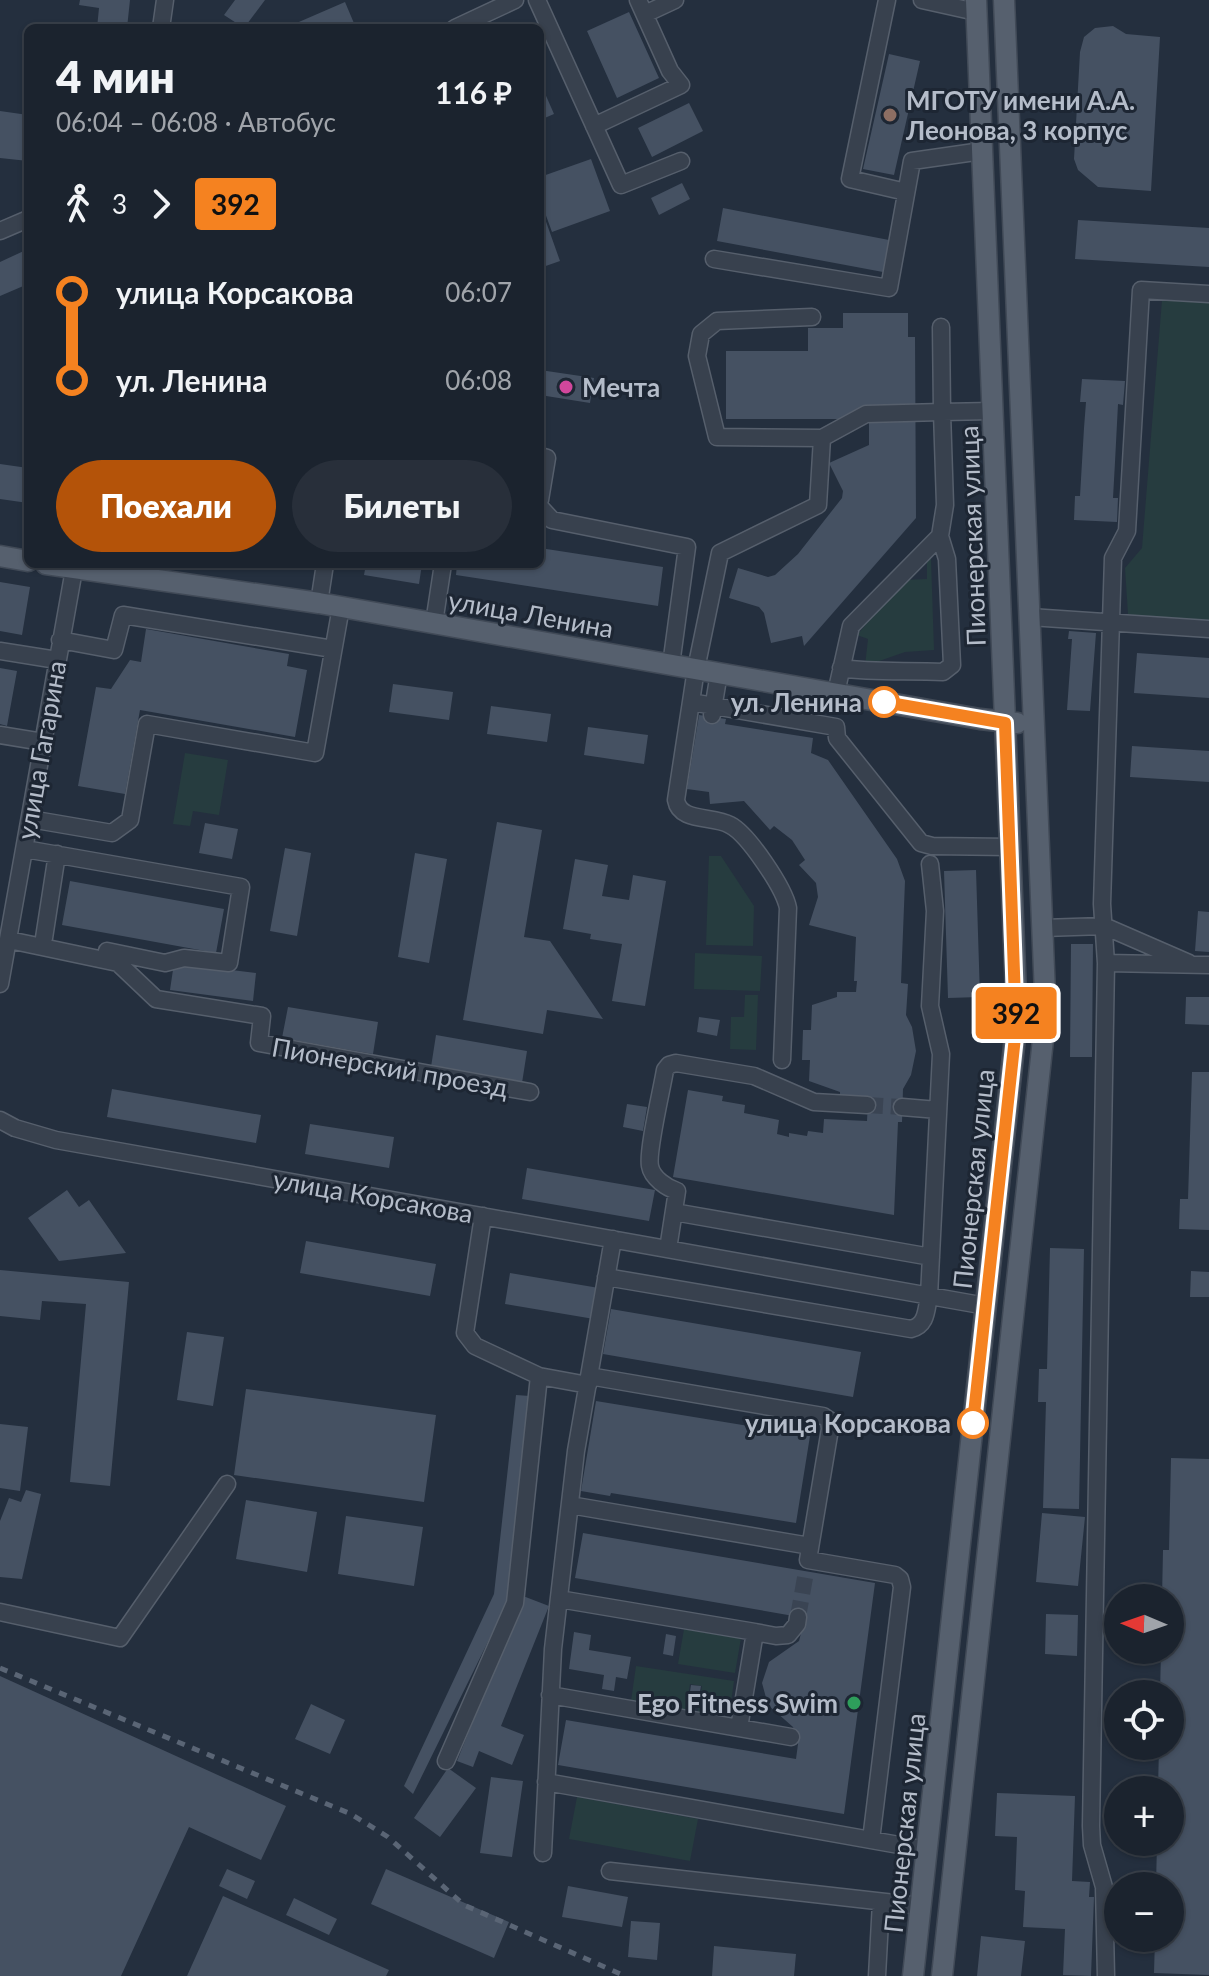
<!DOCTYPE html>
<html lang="ru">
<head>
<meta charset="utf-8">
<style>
	body { margin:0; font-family:Lato,sans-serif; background:#282f3a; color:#f1f3f6; height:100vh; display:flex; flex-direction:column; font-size:30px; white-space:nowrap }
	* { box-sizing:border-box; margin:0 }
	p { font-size:26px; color:#a0a4aa }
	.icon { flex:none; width:44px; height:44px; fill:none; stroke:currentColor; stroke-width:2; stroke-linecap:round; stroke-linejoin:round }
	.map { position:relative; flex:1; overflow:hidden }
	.panel { position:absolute; left:24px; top:24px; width:520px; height:544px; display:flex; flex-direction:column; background:#1b232e; border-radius:12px; box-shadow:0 2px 6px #0004,0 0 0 2px #39404a }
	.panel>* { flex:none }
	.badge { padding:0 16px; border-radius:6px; font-size:28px; line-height:52px }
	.needle { width:52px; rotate:272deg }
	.fabs { position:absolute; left:1104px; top:1584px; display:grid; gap:16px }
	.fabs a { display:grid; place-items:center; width:80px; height:80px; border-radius:50%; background:#1b232e; box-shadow:0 2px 6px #0004,0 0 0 2px #39404a; font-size:40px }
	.map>.badge { position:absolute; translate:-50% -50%; box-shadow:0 0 0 4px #fff }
	.legs { display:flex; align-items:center; gap:12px; height:88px; padding:0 32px; font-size:26px }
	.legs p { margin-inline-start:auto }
	.summary { display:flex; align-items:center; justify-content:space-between; height:136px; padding:0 32px }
	h1 { font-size:44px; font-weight:800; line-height:60px }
	.primary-button { display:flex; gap:16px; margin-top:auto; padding:16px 32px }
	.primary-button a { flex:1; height:92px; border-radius:48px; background:#b45309; color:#fff; font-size:32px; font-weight:800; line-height:92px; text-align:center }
	.primary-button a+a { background:#282f3a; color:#f1f3f6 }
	ul { padding:0 32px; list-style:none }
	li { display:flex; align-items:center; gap:28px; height:88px; font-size:30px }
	li i { display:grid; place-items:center; width:12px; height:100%; margin:0 10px; background:currentColor }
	li i::after { content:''; width:20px; height:20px; margin:-10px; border:6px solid; border-radius:50%; background:#1b232e }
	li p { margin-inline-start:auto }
	li:first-child i { background:linear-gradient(#0000 50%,currentColor 0) }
	li:last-child i { background:linear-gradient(currentColor 50%,#0000 0) }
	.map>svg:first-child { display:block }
	.green { fill:#263c3f }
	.building { fill:#455162 }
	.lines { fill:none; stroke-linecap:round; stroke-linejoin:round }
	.minor-tunnel { stroke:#3a4453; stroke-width:16; stroke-dasharray:16 8; stroke-linecap:butt }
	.minor-casing { stroke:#565f6c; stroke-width:19 }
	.major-casing { stroke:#414a57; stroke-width:23 }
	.minor { stroke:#38414e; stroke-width:16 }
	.major { stroke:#56606e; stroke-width:20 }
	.rail { stroke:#5a6575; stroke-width:5; stroke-dasharray:8 8; stroke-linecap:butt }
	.line-1-casing { stroke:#fff; stroke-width:18 }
	.line-1 { stroke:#f58220; stroke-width:12 }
	.education-dot { fill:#8d6e63; stroke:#1d2633; stroke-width:3 }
	.hotel-dot { fill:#d1479c; stroke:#1d2633; stroke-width:3 }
	.stop-1-dot { fill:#fff; stroke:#f58220; stroke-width:4 }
	.leisure-dot { fill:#2e9e5b; stroke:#1d2633; stroke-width:3 }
	.labels { text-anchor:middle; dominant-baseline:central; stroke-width:6; stroke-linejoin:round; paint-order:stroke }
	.poi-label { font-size:26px; font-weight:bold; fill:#b4bcc9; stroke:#1d2633; text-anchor:start }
	.street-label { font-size:26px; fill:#b4bcc9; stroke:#1d2633 }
	.stop-label { font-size:26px; font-weight:bold; fill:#b4bcc9; stroke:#1d2633; text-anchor:end }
</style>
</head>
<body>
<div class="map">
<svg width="1209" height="1976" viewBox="0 0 1209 1976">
	<rect width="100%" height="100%" fill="#242f3e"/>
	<path class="green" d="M1162,300L1209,301V621L1154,620L1128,614L1125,568L1142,548Z
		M927,559H931L934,650L905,652L865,666L868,639L857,635L904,580L927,579Z
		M185,753L228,760L219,815L193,811L190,826L173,824Z
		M709,856H721L754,906L753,946L706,945Z
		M695,953L762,956L760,991L694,989Z
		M745,995H758L756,1050L730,1049L731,1017H744Z
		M684,1629L741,1638L735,1673L678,1664Z
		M636,1666L734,1681L730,1710L721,1716L698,1712L702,1686L690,1684L686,1710L631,1701Z
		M577,1797L698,1819L690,1861L569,1839Z"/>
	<path class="building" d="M80,0H130L127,28H97L99,8L79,5Z
		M235,0H265L244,28L224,15Z
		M345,2L356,28H285Z
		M629,12L659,78L617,98L587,31Z
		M1113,26L1126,34L1160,37L1151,191L1098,187L1078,170L1074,159L1080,52L1084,37L1095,28Z
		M889,54L920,61L894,175L863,169Z
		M540,82L554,114L540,120Z
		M689,103L703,131L652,157L638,128Z
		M0,111L28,115V161L0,158Z
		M591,159L610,211L552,232L540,199V177Z
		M682,183L690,199L659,215L651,198Z
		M723,208L889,240L883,272L717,241Z
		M544,216L560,261L540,268V217Z
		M1078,220L1209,228V267L1075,259Z
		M28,249V284L0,296V262Z
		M843,313H908V337H915L916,518L804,646L802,636L771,643L764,613L759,607L729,598L738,568L768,577L775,575L798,554L842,498L843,491L829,463L869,445V419H726V351H808V328H843Z
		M540,370L594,378L590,403L540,395Z
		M1082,379L1125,381L1123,405L1118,404L1115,462L1113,498H1118L1117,522L1074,520L1075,496H1080L1084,428L1086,402H1080Z
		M0,464L28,468V503L0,499Z
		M540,548L663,567L658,606L456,575L457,564H540Z
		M366,564H422L419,584L364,575Z
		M0,582L30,587L22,635L0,631Z
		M146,629L289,654L287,666L307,670L295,737L140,710L125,794L78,786L96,687L111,689L130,660L141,662Z
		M1069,631L1096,633L1090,711L1067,710L1072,639H1068Z
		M1137,653L1209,658V698L1134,693Z
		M0,668L17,671L7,726L0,724Z
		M393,684L453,692L449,720L389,712Z
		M491,706L551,714L547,742L487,734Z
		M699,715L726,719L725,724L813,738L811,753L828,760L897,859L905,881L901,983L908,984L906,1015L912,1027L916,1051L911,1075L903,1089L902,1122H898L894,1215L673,1177L688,1090L723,1096L722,1101L745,1105L744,1113L779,1120L777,1134L789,1137V1133L807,1136L808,1131L823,1133L824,1119L867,1121L868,1100L840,1098V1092L809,1081L810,1060H802L803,1030H811L812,1005L837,997V992H856L857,981H854L856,937L809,925L818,897L816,883L799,865L805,860L792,840L774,826L770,830L744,801L710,804L709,792L687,789Z
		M588,727L648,735L644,764L584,755Z
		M1132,746L1209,751V782L1130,777Z
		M497,822L542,830L524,937L550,941L603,1019L547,1010L543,1034L463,1020Z
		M205,823L238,829L232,859L199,853Z
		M285,848L311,853L297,936L270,931Z
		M415,853L447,859L429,963L398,957Z
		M575,859L608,865L602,896L629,900L633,875L666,881L645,1006L612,1001L622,944L590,939L591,934L563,929Z
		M976,870L980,997L948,998L944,871Z
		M70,881L224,909L216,953L62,925Z
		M1198,911L1209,912V952L1195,951Z
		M1071,944H1093L1092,1057H1070Z
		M174,963L256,973L253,1001L170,990Z
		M1186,997H1209V1025L1185,1024Z
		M288,1007L378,1022L373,1054L282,1038Z
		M699,1017L720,1020L717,1036L697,1032Z
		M436,1035L527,1051L522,1083L431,1067Z
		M1192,1072H1209V1230L1179,1229L1180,1199H1188Z
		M112,1089L261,1115L256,1143L107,1117Z
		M627,1104L647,1107L643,1131L623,1127Z
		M310,1124L394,1137L389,1168L305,1154Z
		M527,1168L655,1190L649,1221L522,1199Z
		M67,1190L79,1207L89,1200L126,1253L59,1261L28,1218Z
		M306,1241L436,1264L430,1296L300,1273Z
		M1050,1248L1084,1249L1079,1509L1043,1508L1046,1402H1038L1039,1369H1047Z
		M0,1270L129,1282L110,1486L70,1482L86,1304L42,1301L40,1320L0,1316Z
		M1191,1271L1209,1272V1297H1190Z
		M510,1273L599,1288L594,1319L505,1304Z
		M611,1309L861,1352L853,1397L603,1354Z
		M187,1332L224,1337L213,1406L177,1400Z
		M246,1389L436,1415L424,1502L234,1475Z
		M516,1395L530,1396L508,1601L413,1794L404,1786L494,1594Z
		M596,1401L810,1436L796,1523L611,1493L610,1496L581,1491Z
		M0,1424L28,1427L20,1491L0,1488Z
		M1171,1458L1209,1459V1975L1154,1973L1155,1938H1170V1886H1156L1157,1842H1170V1790H1158L1159,1746H1170V1694H1160L1161,1650H1170V1598H1162L1163,1550H1169Z
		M26,1490L41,1494L22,1579L0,1577V1521L9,1498L21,1502Z
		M246,1500L317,1512L307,1572L236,1559Z
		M1042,1513L1085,1517L1078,1586L1036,1582Z
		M346,1516L423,1527L414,1586L338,1574Z
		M583,1533L875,1583L844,1814L558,1765L566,1720L796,1759L798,1744L793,1727L768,1705L762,1683L769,1662L799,1641L805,1618L575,1578Z
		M523,1596L549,1606L501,1726L524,1735L512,1765L479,1751L473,1767L457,1761Z
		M1046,1614L1078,1615L1077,1656L1045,1654Z
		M574,1632L591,1635L589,1650L631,1657L627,1679L616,1677L614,1691L602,1689L604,1675L569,1669Z
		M666,1634L676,1636L673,1656L663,1654Z
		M0,1676L286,1806L261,1860L189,1827L121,1976H0Z
		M691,1685L701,1686L697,1707L688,1705Z
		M311,1704L345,1720L330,1754L295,1739Z
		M448,1768L476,1788L440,1837L414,1818Z
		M491,1777L523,1781L512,1857L480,1853Z
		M997,1793L1075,1796L1072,1881L1090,1882L1089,1897H1094L1091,1976L1063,1975L1065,1929L1023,1927L1025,1891L1015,1890L1017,1837L995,1836Z
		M227,1869L255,1881L247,1899L219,1886Z
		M386,1869L509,1922L494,1958L371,1904Z
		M568,1886L628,1897L622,1927L562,1917Z
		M223,1896L389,1970L386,1976H187Z
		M294,1898L337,1919L329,1935L286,1915Z
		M631,1921L660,1923L657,1960L628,1957Z
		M981,1936L1025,1941L1021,1976H977Z
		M714,1946L796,1954L794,1976H712Z"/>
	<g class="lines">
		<path class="minor-tunnel" d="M867,1105L902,1107
			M798,1617L806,1572"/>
		<defs>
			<path id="minor" d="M537,0L621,185L681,161
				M887,0L850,179L906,192
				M922,0L976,12
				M645,14L675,0
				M161,28L165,0
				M455,28L515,0
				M594,126L681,85L670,71L638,0
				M0,231L28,219
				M714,259L889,288L912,161L982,151
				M812,317L717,321L701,334L697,356L717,437L822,438L866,414L942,412L945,505L940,536L851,626L836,693
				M941,327L942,412L992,411
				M540,456L547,458L540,500
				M540,507L552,520L687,547L671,665
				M319,603L325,564
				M1030,617L1209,629
				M434,623L443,564
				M60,640L114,650L123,615L333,649
				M0,651L57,660
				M841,668C874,673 909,670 943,672L952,665L947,559L940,536
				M691,702L836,727L837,738L921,843L932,846L1010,847
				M712,715L719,673
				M0,735L43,742
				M30,819L112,833L130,820L147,724L315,753L341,607
				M25,849L241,887L229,963L184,958L165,963L107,951
				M1043,928L1104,926L1189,963
				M44,938L57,854
				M9,940L118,963L156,999L262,1016L259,1043L530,1092
				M1106,963L1209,965
				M0,984L75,564
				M782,1060L788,908C784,888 748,834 730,825C713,815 680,823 676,800L696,669L720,553L818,505L822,438
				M902,1107L938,1110
				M0,1120L15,1128L56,1140L986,1306
				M674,1212L931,1257
				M668,1249L677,1191C667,1188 652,1178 650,1166C647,1151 662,1089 665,1070L669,1065L676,1063L754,1076L814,1102L867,1105
				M606,1277L911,1329C927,1325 926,1310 929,1296L941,1054L930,1006L935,911L930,864
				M539,1376L588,1385
				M589,1376L823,1416L829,1420L830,1429L808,1560L895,1575L900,1579L902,1587L871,1840
				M570,1505L810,1546
				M559,1599L755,1632L739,1728
				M0,1612L120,1638L227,1484
				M755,1632L776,1636L788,1635L797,1624L798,1617
				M550,1695L791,1737
				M446,1761L515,1603L539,1376L475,1346L465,1333L483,1216
				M546,1782L927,1850
				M543,1853L553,1649L576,1451L613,1239
				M610,1871L921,1906
				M877,1976L881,1902
				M1106,1976L1104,1887L1092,1845L1091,1826L1106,963L1102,904L1113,558L1127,531L1141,290L1209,294"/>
			<path id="major" d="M0,556L28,561
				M46,564L319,603L980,719L1017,723
				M913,1976L1016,1028V994L976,0
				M942,1976L1044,1030L1045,994L1004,0"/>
		</defs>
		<use href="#minor" class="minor-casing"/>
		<use href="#major" class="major-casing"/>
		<use href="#minor" class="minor"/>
		<use href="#major" class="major"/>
		<path class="rail" d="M0,1668L351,1814L388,1837L464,1905L625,1976"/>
	</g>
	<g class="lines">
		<defs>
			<path id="line-1" d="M884,702L1005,723L1016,1028L973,1423"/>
		</defs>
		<use href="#line-1" class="line-1-casing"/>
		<use href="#line-1" class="line-1"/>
	</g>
	<circle class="education-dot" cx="890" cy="115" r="8"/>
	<circle class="hotel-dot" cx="566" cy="387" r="8"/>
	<g class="stop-1-dot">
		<circle cx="884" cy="702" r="14"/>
		<circle cx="973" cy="1423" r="14"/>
	</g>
	<circle class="leisure-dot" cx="854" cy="1703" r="8"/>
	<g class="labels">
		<g class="poi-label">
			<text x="906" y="100">МГОТУ имени А.А.<tspan x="906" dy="30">Леонова, 3 корпус</tspan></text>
			<text x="582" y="387">Мечта</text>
			<text x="838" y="1703" text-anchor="end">Ego Fitness Swim</text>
		</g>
		<g class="street-label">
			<text transform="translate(972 536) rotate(-92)">Пионерская улица</text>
			<text transform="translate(531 614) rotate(10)">улица Ленина</text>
			<text transform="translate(41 750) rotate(-80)">улица Гагарина</text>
			<text transform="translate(390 1067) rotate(10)">Пионерский проезд</text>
			<text transform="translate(973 1179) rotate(-84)">Пионерская улица</text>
			<text transform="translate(373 1196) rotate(10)">улица Корсакова</text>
			<text transform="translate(904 1823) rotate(-84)">Пионерская улица</text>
		</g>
		<g class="stop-label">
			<text x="862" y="702">ул. Ленина</text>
			<text x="951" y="1423">улица Корсакова</text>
		</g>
	</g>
</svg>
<div class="fabs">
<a><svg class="needle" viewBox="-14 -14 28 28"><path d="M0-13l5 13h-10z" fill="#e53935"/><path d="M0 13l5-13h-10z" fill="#a0a4aa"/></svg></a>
<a><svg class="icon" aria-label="locate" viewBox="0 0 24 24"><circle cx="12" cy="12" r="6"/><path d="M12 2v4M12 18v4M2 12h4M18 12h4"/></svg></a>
<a>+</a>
<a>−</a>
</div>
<b class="badge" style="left:1016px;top:1013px;background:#f58220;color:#111">392</b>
<section class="panel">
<div class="summary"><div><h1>4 мин</h1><p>06:04 – 06:08 · Автобус</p></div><b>116 ₽</b></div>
<div class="legs"><svg class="icon" aria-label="walk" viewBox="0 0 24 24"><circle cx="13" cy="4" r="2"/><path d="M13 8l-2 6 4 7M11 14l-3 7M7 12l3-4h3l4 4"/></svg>3<svg class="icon" aria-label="forward" viewBox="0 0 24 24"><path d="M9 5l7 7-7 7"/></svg><b class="badge" style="background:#f58220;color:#111">392</b></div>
<ul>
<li><i style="color:#f58220"></i><b>улица Корсакова</b><p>06:07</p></li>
<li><i style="color:#f58220"></i><b>ул. Ленина</b><p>06:08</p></li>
</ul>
<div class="primary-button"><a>Поехали</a><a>Билеты</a></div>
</section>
</div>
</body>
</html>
